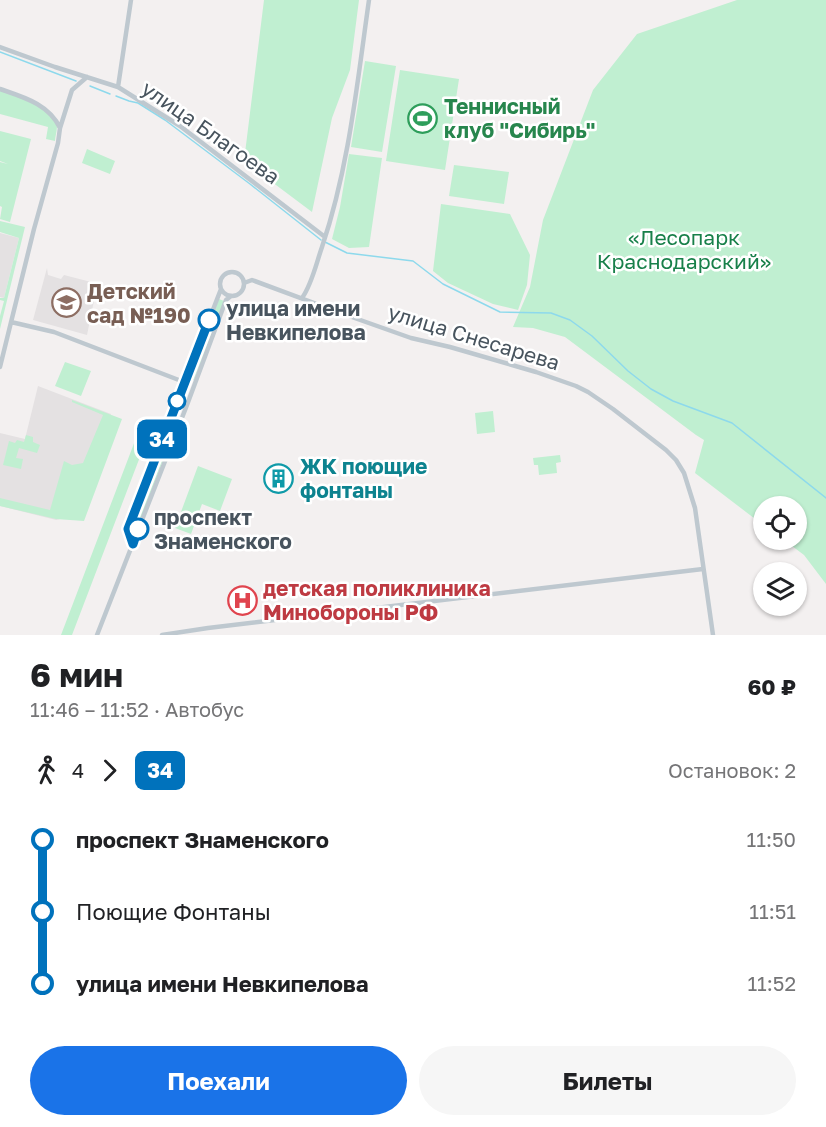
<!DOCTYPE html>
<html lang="ru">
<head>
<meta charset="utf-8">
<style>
	body { margin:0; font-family:"Golos Text",sans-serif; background:#f6f6f6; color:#202124; height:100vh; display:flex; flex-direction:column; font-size:22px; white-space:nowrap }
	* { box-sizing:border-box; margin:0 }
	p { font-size:20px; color:#757577 }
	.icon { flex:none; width:33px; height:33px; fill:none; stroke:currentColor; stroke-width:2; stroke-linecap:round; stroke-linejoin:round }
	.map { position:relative; height:635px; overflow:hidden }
	.drawer { display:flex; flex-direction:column; background:#fff; flex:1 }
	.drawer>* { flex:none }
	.badge { padding:0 12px; border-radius:9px; font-size:21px; line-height:39px }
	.fabs { position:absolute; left:753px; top:496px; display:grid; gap:12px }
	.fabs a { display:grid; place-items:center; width:54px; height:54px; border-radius:50%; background:#fff; box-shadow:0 2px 4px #0004; font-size:30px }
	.map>.badge { position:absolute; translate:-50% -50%; box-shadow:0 0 0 3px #fff }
	.legs { display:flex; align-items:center; gap:9px; height:66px; padding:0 30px; font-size:20px }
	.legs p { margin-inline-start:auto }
	.headline { display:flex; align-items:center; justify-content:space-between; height:102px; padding:0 30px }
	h1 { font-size:33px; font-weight:700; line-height:45px }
	.cta { display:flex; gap:12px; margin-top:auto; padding:12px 30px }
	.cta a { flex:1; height:69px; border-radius:36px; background:#1a73e8; color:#fff; font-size:24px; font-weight:700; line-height:69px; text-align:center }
	.cta a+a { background:#f6f6f6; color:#202124 }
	ul { padding:0 30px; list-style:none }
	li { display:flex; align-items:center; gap:21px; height:72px; font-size:22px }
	li i { display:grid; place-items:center; width:9px; height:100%; margin:0 8px; background:currentColor }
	li i::after { content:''; width:15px; height:15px; margin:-8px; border:4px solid; border-radius:50%; background:#fff }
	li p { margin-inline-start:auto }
	li:first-child i { background:linear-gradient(#0000 50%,currentColor 0) }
	li:last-child i { background:linear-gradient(currentColor 50%,#0000 0) }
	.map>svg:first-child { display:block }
	.education { fill:#e4e1e2 }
	.green { fill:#c0efd1 }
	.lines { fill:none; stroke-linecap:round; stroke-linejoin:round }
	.stream { stroke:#8dd9ec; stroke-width:1.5 }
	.minor { stroke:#bec8cf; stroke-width:4.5 }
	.line-1-casing { stroke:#fff; stroke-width:14 }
	.line-1 { stroke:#0072bc; stroke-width:9 }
	.stop-1-dot { fill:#fff; stroke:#0072bc; stroke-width:3 }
	.labels { text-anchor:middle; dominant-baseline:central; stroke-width:5; stroke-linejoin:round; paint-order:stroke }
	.leisure-label { font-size:21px; font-weight:bold; fill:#27864d; stroke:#fff; text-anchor:start }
	.street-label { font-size:21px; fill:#48545e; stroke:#fff }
	.park-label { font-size:21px; fill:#18804a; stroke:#fff }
	.education-label { font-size:21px; font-weight:bold; fill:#785e54; stroke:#fff; text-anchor:start }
	.stop-label { font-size:21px; font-weight:bold; fill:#48545e; stroke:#fff; text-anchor:start }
	.culture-label { font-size:21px; font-weight:bold; fill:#0d838f; stroke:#fff; text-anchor:start }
	.health-label { font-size:21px; font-weight:bold; fill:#be3a42; stroke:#fff; text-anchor:start }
</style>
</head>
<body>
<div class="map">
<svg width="826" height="635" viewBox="0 0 826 635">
	<rect width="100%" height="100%" fill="#f3f0f0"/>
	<path class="education" d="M0,233L19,238L4,298L0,297Z
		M47,268L48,275L61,279L64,275L91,282L97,286L87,335L33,320Z
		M38,386L111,414L72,516L56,520L0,506V433L25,439Z"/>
	<path class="green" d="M264,0H359L350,70L332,118L312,212L244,161Z
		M737,0H826V584L804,555L784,540H796V507H764L763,525L695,473L704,440L696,435L565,337L533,328L513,327L530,287L543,220L593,90L637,34Z
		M365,61L396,66L382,152L351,147Z
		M400,70L459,79L445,170L386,161Z
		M0,90C15,95 55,109 57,127C57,131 55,137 55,141L46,139L48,127L0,114Z
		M0,131L31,139L10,222L0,219L2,207L0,206V162L8,164L0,161Z
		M87,149L115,161L110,174L82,163Z
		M349,154L382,158L369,247L349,248L332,239L340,207Z
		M454,165L509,172L504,204L449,196Z
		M441,204L510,214L530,255L527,285L518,310L493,304L448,283L433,271Z
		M0,221L25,227L0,329V316L4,301L0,300V298H4L19,238L0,232Z
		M219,299L224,301L194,380H192L188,378Z
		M65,362L91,371L81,396L55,386Z
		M72,400L122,419L84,521L56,519L0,506V498L50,510L64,461L72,465L83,463L103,415L72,402Z
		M493,411L495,432L477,434L475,413Z
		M141,425L151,428L72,635H61Z
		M167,434L172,436L140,522H138L134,519Z
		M26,435L33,437V442L40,445L37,453L19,448L16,458L23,459L21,469L3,465L9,441L15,443L17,440L24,442Z
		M560,455L561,462L556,463L557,473L539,475L538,465H534L533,458Z
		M198,466L232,479L220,511L202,504L191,534L175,528Z"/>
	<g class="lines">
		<path class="stream" d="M0,52L76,81
			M90,86L110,94
			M116,96L129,101L138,103L165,120L250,184L321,240
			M325,242L347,253L413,261L443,284L500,312L551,313L570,320L592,336L628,371L651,389L673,401L732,423L826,498"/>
		<path class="minor" d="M0,47L55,67L118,87L180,126L325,237
			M118,87L131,0
			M0,89C23,97 49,104 60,128
			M220 284a12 12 0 1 1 24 0a12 12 0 1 1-24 0Z
			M244,283L252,280L349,316L411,338L450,347L536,372L576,386L588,392L613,409L666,450L676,460L684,473L695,508L713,635
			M302,298C312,284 316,264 322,247C349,167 357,84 369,0
			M11,322L54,332L184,382
			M0,367L34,229L58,143L60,128L72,90L87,77
			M133,544L128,529L221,289
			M97,635L187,405L226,300L231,296
			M162,635L208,628L703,569"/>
	</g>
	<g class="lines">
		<defs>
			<path id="line-1" d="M138,529L133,544L128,529L209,320"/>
		</defs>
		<use href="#line-1" class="line-1-casing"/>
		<use href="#line-1" class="line-1"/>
	</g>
	<defs>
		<symbol id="stadium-ring" viewBox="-11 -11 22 22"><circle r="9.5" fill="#fff" stroke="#2e9e5b" stroke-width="1.5"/><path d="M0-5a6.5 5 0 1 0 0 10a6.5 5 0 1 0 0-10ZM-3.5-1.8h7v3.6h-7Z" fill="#2e9e5b"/></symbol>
		<symbol id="school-ring" viewBox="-11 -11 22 22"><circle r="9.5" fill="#fff" stroke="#8d6e63" stroke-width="1.5"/><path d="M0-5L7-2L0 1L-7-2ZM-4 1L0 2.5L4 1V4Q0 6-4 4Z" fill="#8d6e63"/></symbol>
		<symbol id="building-ring" viewBox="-11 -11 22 22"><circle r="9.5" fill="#fff" stroke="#0f9aa8" stroke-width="1.5"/><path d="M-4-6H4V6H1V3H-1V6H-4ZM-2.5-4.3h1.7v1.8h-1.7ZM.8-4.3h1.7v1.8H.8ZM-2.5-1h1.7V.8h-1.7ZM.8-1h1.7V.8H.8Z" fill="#0f9aa8"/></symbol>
		<symbol id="hospital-ring" viewBox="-11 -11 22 22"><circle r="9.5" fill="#fff" stroke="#e0444e" stroke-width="1.5"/><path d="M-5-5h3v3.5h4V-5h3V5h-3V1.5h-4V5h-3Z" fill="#e0444e"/></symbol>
	</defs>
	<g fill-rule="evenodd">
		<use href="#stadium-ring" x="406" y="102" width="33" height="33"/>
		<use href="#school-ring" x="50" y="286" width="33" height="33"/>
		<use href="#building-ring" x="262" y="462" width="33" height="33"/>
		<use href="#hospital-ring" x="226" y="584" width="33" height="33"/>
	</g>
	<g class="stop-1-dot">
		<circle cx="209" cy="320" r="10"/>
		<circle cx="177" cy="401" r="8"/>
		<circle cx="138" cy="529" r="10"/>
	</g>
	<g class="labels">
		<g class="leisure-label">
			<text x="444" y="106">Теннисный<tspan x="444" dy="24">клуб "Сибирь"</tspan></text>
		</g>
		<g class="street-label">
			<text transform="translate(211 132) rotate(35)">улица Благоева</text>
			<text transform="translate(474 337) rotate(17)">улица Снесарева</text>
		</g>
		<g class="park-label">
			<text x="684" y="237">«Лесопарк<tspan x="684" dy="24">Краснодарский»</tspan></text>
		</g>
		<g class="education-label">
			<text x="87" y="291">Детский<tspan x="87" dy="24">сад №190</tspan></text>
		</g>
		<g class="stop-label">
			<text x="226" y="308">улица имени<tspan x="226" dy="24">Невкипелова</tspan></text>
			<text x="154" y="517">проспект<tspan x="154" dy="24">Знаменского</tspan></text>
		</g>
		<g class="culture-label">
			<text x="300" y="466">ЖК поющие<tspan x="300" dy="24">фонтаны</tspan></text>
		</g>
		<g class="health-label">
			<text x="263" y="588">детская поликлиника<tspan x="263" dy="24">Минобороны РФ</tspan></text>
		</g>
	</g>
</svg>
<div class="fabs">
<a><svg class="icon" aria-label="locate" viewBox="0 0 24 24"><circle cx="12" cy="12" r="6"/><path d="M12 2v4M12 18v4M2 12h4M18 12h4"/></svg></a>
<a><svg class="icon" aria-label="layers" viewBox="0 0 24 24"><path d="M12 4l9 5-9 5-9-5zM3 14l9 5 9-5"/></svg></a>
</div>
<b class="badge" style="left:162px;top:439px;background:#0072bc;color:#fff">34</b>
</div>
<section class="drawer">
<div class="headline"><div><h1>6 мин</h1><p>11:46 – 11:52 · Автобус</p></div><b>60 ₽</b></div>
<div class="legs"><svg class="icon" aria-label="walk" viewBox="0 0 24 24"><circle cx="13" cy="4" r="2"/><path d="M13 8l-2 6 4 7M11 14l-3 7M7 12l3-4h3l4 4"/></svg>4<svg class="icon" aria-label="forward" viewBox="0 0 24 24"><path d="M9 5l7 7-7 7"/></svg><b class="badge" style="background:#0072bc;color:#fff">34</b><p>Остановок: 2</p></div>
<ul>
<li><i style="color:#0072bc"></i><b>проспект Знаменского</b><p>11:50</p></li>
<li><i style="color:#0072bc"></i><span>Поющие Фонтаны</span><p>11:51</p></li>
<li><i style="color:#0072bc"></i><b>улица имени Невкипелова</b><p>11:52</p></li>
</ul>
<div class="cta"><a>Поехали</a><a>Билеты</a></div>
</section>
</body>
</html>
